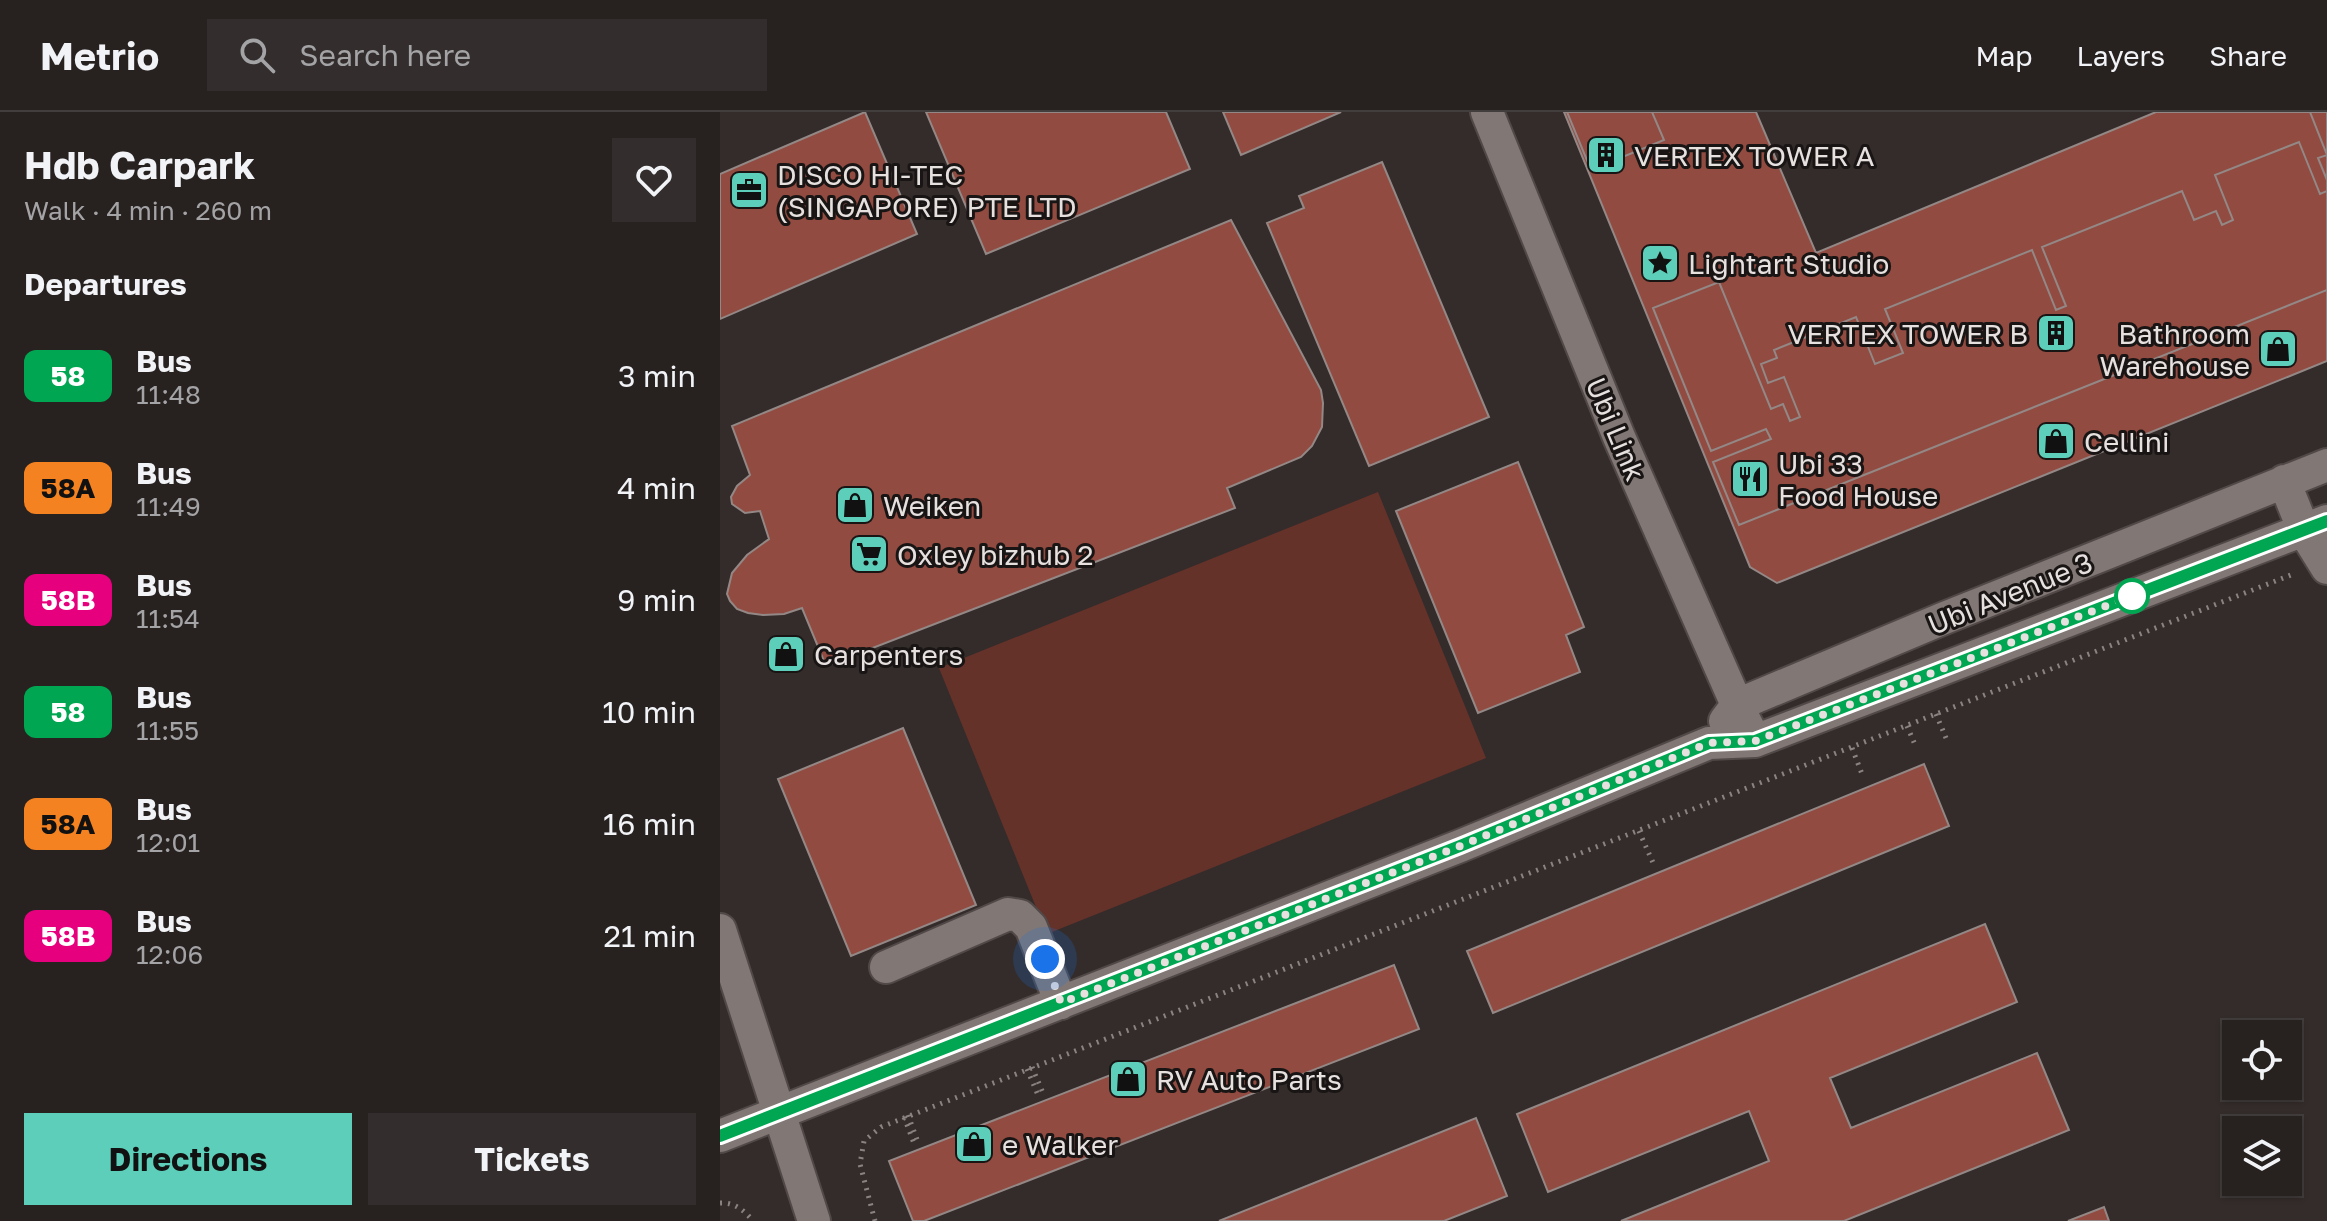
<!DOCTYPE html>
<html lang="en">
<head>
<meta charset="utf-8">
<style>
	body { margin:0; font-family:"Golos Text",sans-serif; background:#332e2d; color:#f1f3f6; height:100vh; display:flex; flex-direction:column; font-size:30px; white-space:nowrap }
	* { box-sizing:border-box; margin:0 }
	p { font-size:26px; color:#a4a3a5 }
	.icon { flex:none; width:44px; height:44px; fill:none; stroke:currentColor; stroke-width:2; stroke-linecap:round; stroke-linejoin:round }
	.map { position:relative; flex:1; overflow:hidden }
	.drawer { display:flex; flex-direction:column; background:#272120; width:720px }
	.drawer>* { flex:none }
	.badge { padding:0 16px; border-radius:12px; font-size:28px; line-height:52px }
	.fabs { position:absolute; left:1502px; top:908px; display:grid; gap:16px }
	.fabs a { display:grid; place-items:center; width:80px; height:80px; border-radius:0px; background:#272120; box-shadow:0 2px 6px #0004,0 0 0 2px #433e3e; font-size:40px }
	.you { position:absolute; width:40px; height:40px; margin:-20px; border:6px solid #fff; border-radius:50%; background:#1a73e8; box-shadow:0 0 0 12px #1a73e833 }
	.map>.badge { position:absolute; translate:-50% -50%; box-shadow:0 0 0 4px #fff }
	h2 { padding:0 24px; font-size:30px; line-height:72px }
	.round { display:grid; place-items:center; flex:none; width:84px; height:84px; border-radius:0px; background:#332e2d }
	.headline { display:flex; align-items:center; justify-content:space-between; height:136px; padding:0 24px }
	h1 { font-size:38px; font-weight:700; line-height:60px }
	.button { display:flex; gap:16px; margin-top:auto; padding:16px 24px }
	.button a { flex:1; height:92px; border-radius:0px; background:#5dceb9; color:#111; font-size:32px; font-weight:700; line-height:92px; text-align:center }
	.button a+a { background:#332e2d; color:#f1f3f6 }
	ul { padding:0; list-style:none }
	li { display:flex; align-items:center; gap:24px; height:112px; padding:0 24px }
	li div { flex:1 }
	li b { display:block; font-size:30px }
	li em { font-style:normal }
	li .badge { min-width:88px; font-weight:700; text-align:center }
	header { display:flex; align-items:center; gap:48px; box-sizing:border-box; height:112px; padding:0 40px; background:#272120; border-bottom:2px solid #433e3e }
	header strong { font-size:38px }
	nav { display:flex; gap:44px; margin-inline-start:auto; font-size:28px }
	.search { width:560px; height:72px; background:#332e2d; display:flex; align-items:center; gap:20px; box-sizing:border-box; padding:0 28px; border-radius:0px; color:#a4a3a5; font-size:30px }
	main { display:flex; flex:1; min-height:0 }
	.map>svg:first-child { display:block }
	.green { fill:#65322a }
	.building { fill:#914b41; stroke:#938886; stroke-width:2 }
	.lines { fill:none; stroke-linecap:round; stroke-linejoin:round }
	.minor-casing { stroke:#514948; stroke-width:36 }
	.path { stroke:#8a8382; stroke-width:5; stroke-dasharray:2 6; stroke-linecap:butt }
	.minor { stroke:#817775; stroke-width:32 }
	.line-casing { stroke:#fff; stroke-width:18 }
	.line { stroke:#00a651; stroke-width:12 }
	.walk { stroke:#e6e0df; stroke-width:8; stroke-dasharray:0 14.4 }
	.stop-dot { fill:#fff; stroke:#00a651; stroke-width:4 }
	.labels { text-anchor:middle; dominant-baseline:central; stroke-width:6; stroke-linejoin:round; paint-order:stroke }
	.poi-label { font-size:28px; fill:#e6e0df; stroke:#191515; text-anchor:start }
	.street-label { font-size:28px; fill:#e6e0df; stroke:#191515 }
</style>
</head>
<body>
<header>
<strong>Metrio</strong>
<div class="search"><svg class="icon" aria-label="search" viewBox="0 0 24 24"><circle cx="10" cy="10" r="6"/><path d="M15 15l6 6"/></svg>Search here</div>
<nav><a>Map</a><a>Layers</a><a>Share</a></nav>
</header>
<main>
<section class="drawer">
<div class="headline"><div><h1>Hdb Carpark</h1><p>Walk · 4 min · 260 m</p></div><a class="round"><svg class="icon" aria-label="heart" viewBox="0 0 24 24"><path d="M12 20l-8-8c-3-5 5-10 8-4 3-6 11-1 8 4z"/></svg></a></div>
<h2>Departures</h2>
<ul>
<li><span class="badge" style="background:#00a651;color:#fff">58</span><div><b>Bus</b><p>11:48</p></div><em>3 min</em></li>
<li><span class="badge" style="background:#f58220;color:#111">58A</span><div><b>Bus</b><p>11:49</p></div><em>4 min</em></li>
<li><span class="badge" style="background:#e6007e;color:#fff">58B</span><div><b>Bus</b><p>11:54</p></div><em>9 min</em></li>
<li><span class="badge" style="background:#00a651;color:#fff">58</span><div><b>Bus</b><p>11:55</p></div><em>10 min</em></li>
<li><span class="badge" style="background:#f58220;color:#111">58A</span><div><b>Bus</b><p>12:01</p></div><em>16 min</em></li>
<li><span class="badge" style="background:#e6007e;color:#fff">58B</span><div><b>Bus</b><p>12:06</p></div><em>21 min</em></li>
</ul>
<div class="button"><a>Directions</a><a>Tickets</a></div>
</section>
<div class="map">
<svg width="1607" height="1109" viewBox="0 0 1607 1109">
	<rect width="100%" height="100%" fill="#342c2a"/>
	<path class="green" d="M658,380L766,646L327,822L219,556Z"/>
	<path class="building" d="M145,0L197,122L0,207V62Z
		M206,0H446L470,57L266,142Z
		M503,0H621L521,43Z
		M844,0H1036L1096,141L1436,0H1607V249L1057,471L1030,455Z
		M847,0H932L944,28L871,58Z
		M1590,0H1607V43Z
		M1579,30L1600,82L1607,79V178L1019,413L993,350L1051,327L1046,317L991,339L933,196L999,170L1051,297L1063,292L1070,309L1080,305L1064,265L1048,271L1041,252L1057,246L1054,238L1136,205L1155,252L1183,241L1165,197L1312,138L1336,198L1346,194L1322,135L1462,79L1474,108L1496,99L1502,113L1513,108L1495,63Z
		M1607,43V68L1598,46Z
		M662,50L769,305L649,354L547,111L584,96L579,84Z
		M511,108L601,278L603,291L602,315L592,334L581,345L507,376L515,396L106,554L82,496L64,502L43,503L28,501L17,497L10,489L7,482L12,461L27,443L49,427L40,399L25,401L12,392L11,385L17,374L30,363L12,314Z
		M798,350L864,515L846,523L860,560L758,601L676,399Z
		M183,616L256,793L131,844L58,667Z
		M1204,652L1229,714L773,901L747,839Z
		M1265,812L1297,890L1110,966L1131,1016L1317,941L1349,1018L1124,1109H901L1049,1049L1029,999L828,1080L797,1002Z
		M674,853L699,917L204,1109H193L169,1049Z
		M756,1006L787,1084L724,1109H499Z
		M1384,1095L1389,1109H1348Z"/>
	<g class="lines">
		<defs>
			<path id="minor" d="M767,0L899,325L1017,593L1035,629
				M1564,369L1584,419L1607,456
				M1005,609L1017,593L1222,507L1607,353
				M0,818L94,1109
				M166,855L288,802L300,804L311,815L341,891
				M0,1024L740,734L989,631L1035,629L1607,409"/>
		</defs>
		<use href="#minor" class="minor-casing"/>
		<path class="path" d="M1216,602L1226,626
			M1187,614L1196,635
			M1132,636L1142,662
			M919,719L934,753
			M312,955L323,981
			M307,957L318,983
			M188,1003L199,1033
			M184,1005L195,1034
			M0,1091C14,1090 24,1098 33,1109
			M155,1109L140,1052L144,1029L161,1015L1576,461"/>
		<use href="#minor" class="minor"/>
	</g>
	<g class="lines">
		<defs>
			<path id="line" d="M0,1024L740,734L989,631L1035,629L1607,409"/>
		</defs>
		<use href="#line" class="line-casing"/>
		<use href="#line" class="line"/>
		<path class="walk" d="M325,847L341,891L740,734L989,631L1035,629L1412,484"/>
	</g>
	<defs>
		<symbol id="building-square" viewBox="-11 -11 22 22"><rect x="-9" y="-9" width="18" height="18" rx="4" fill="#5dceb9" stroke="#191515"/><path d="M-4-6H4V6H1V3H-1V6H-4ZM-2.5-4.3h1.7v1.8h-1.7ZM.8-4.3h1.7v1.8H.8ZM-2.5-1h1.7V.8h-1.7ZM.8-1h1.7V.8H.8Z" fill="#111"/></symbol>
		<symbol id="office-square" viewBox="-11 -11 22 22"><rect x="-9" y="-9" width="18" height="18" rx="4" fill="#5dceb9" stroke="#191515"/><path d="M-6-3h4V-5.5h4V-3h4V5H-6ZM-1-4.5V-3h2v-1.5ZM-6 0V1H6V0Z" fill="#111"/></symbol>
		<symbol id="sight-square" viewBox="-11 -11 22 22"><rect x="-9" y="-9" width="18" height="18" rx="4" fill="#5dceb9" stroke="#191515"/><path d="M0-6L1.8-2.2L6-1.7L2.9 1.2L3.7 5.4L0 3.3L-3.7 5.4L-2.9 1.2L-6-1.7L-1.8-2.2Z" fill="#111"/></symbol>
		<symbol id="shop-square" viewBox="-11 -11 22 22"><rect x="-9" y="-9" width="18" height="18" rx="4" fill="#5dceb9" stroke="#191515"/><path d="M-5-2.5h2.3a2.7 3.5 0 0 1 5.4 0H5L5.5 6h-11ZM-1.5-2.5h3a1.5 2.3 0 0 0-3 0Z" fill="#111"/></symbol>
		<symbol id="restaurant-square" viewBox="-11 -11 22 22"><rect x="-9" y="-9" width="18" height="18" rx="4" fill="#5dceb9" stroke="#191515"/><path d="M-5-6h1v4h1v-4h1v4h1v-4h1v5L-1.5 .5V6h-2V.5L-5-1ZM5-6V6H3V1.5H1.5Q1.5-4 5-6Z" fill="#111"/></symbol>
		<symbol id="supermarket-square" viewBox="-11 -11 22 22"><rect x="-9" y="-9" width="18" height="18" rx="4" fill="#5dceb9" stroke="#191515"/><path d="M-6-5.5h2.5l.6 2H6L4.5 2H-2.5L-4.4-4H-6ZM-1.5 3.2a1.3 1.3 0 1 0 .1 0ZM3 3.2a1.3 1.3 0 1 0 .1 0Z" fill="#111"/></symbol>
	</defs>
	<g fill-rule="evenodd">
		<use href="#building-square" x="864" y="21" width="44" height="44"/>
		<use href="#office-square" x="7" y="56" width="44" height="44"/>
		<use href="#sight-square" x="918" y="129" width="44" height="44"/>
		<use href="#building-square" x="1314" y="199" width="44" height="44"/>
		<use href="#shop-square" x="1536" y="215" width="44" height="44"/>
		<use href="#shop-square" x="1314" y="307" width="44" height="44"/>
		<use href="#restaurant-square" x="1008" y="345" width="44" height="44"/>
		<use href="#shop-square" x="113" y="371" width="44" height="44"/>
		<use href="#supermarket-square" x="127" y="420" width="44" height="44"/>
		<use href="#shop-square" x="44" y="520" width="44" height="44"/>
		<use href="#shop-square" x="386" y="945" width="44" height="44"/>
		<use href="#shop-square" x="232" y="1010" width="44" height="44"/>
	</g>
	<circle class="stop-dot" cx="1412" cy="484" r="16"/>
	<g class="labels">
		<g class="poi-label">
			<text x="914" y="43">VERTEX TOWER A</text>
			<text x="57" y="62">DISCO HI-TEC<tspan x="57" dy="32">(SINGAPORE) PTE LTD</tspan></text>
			<text x="968" y="151">Lightart Studio</text>
			<text x="1308" y="221" text-anchor="end">VERTEX TOWER B</text>
			<text x="1530" y="221" text-anchor="end">Bathroom<tspan x="1530" dy="32">Warehouse</tspan></text>
			<text x="1364" y="329">Cellini</text>
			<text x="1058" y="351">Ubi 33<tspan x="1058" dy="32">Food House</tspan></text>
			<text x="163" y="393">Weiken</text>
			<text x="177" y="442">Oxley bizhub 2</text>
			<text x="94" y="542">Carpenters</text>
			<text x="436" y="967">RV Auto Parts</text>
			<text x="282" y="1032">e Walker</text>
		</g>
		<g class="street-label">
			<text transform="translate(896 317) rotate(67)">Ubi Link</text>
			<text transform="translate(1290 481) rotate(-22)">Ubi Avenue 3</text>
		</g>
	</g>
</svg>
<div class="fabs">
<a><svg class="icon" aria-label="locate" viewBox="0 0 24 24"><circle cx="12" cy="12" r="6"/><path d="M12 2v4M12 18v4M2 12h4M18 12h4"/></svg></a>
<a><svg class="icon" aria-label="layers" viewBox="0 0 24 24"><path d="M12 4l9 5-9 5-9-5zM3 14l9 5 9-5"/></svg></a>
</div>
<div class="you" style="left:325px;top:847px"></div>
</div>
</main>
</body>
</html>
